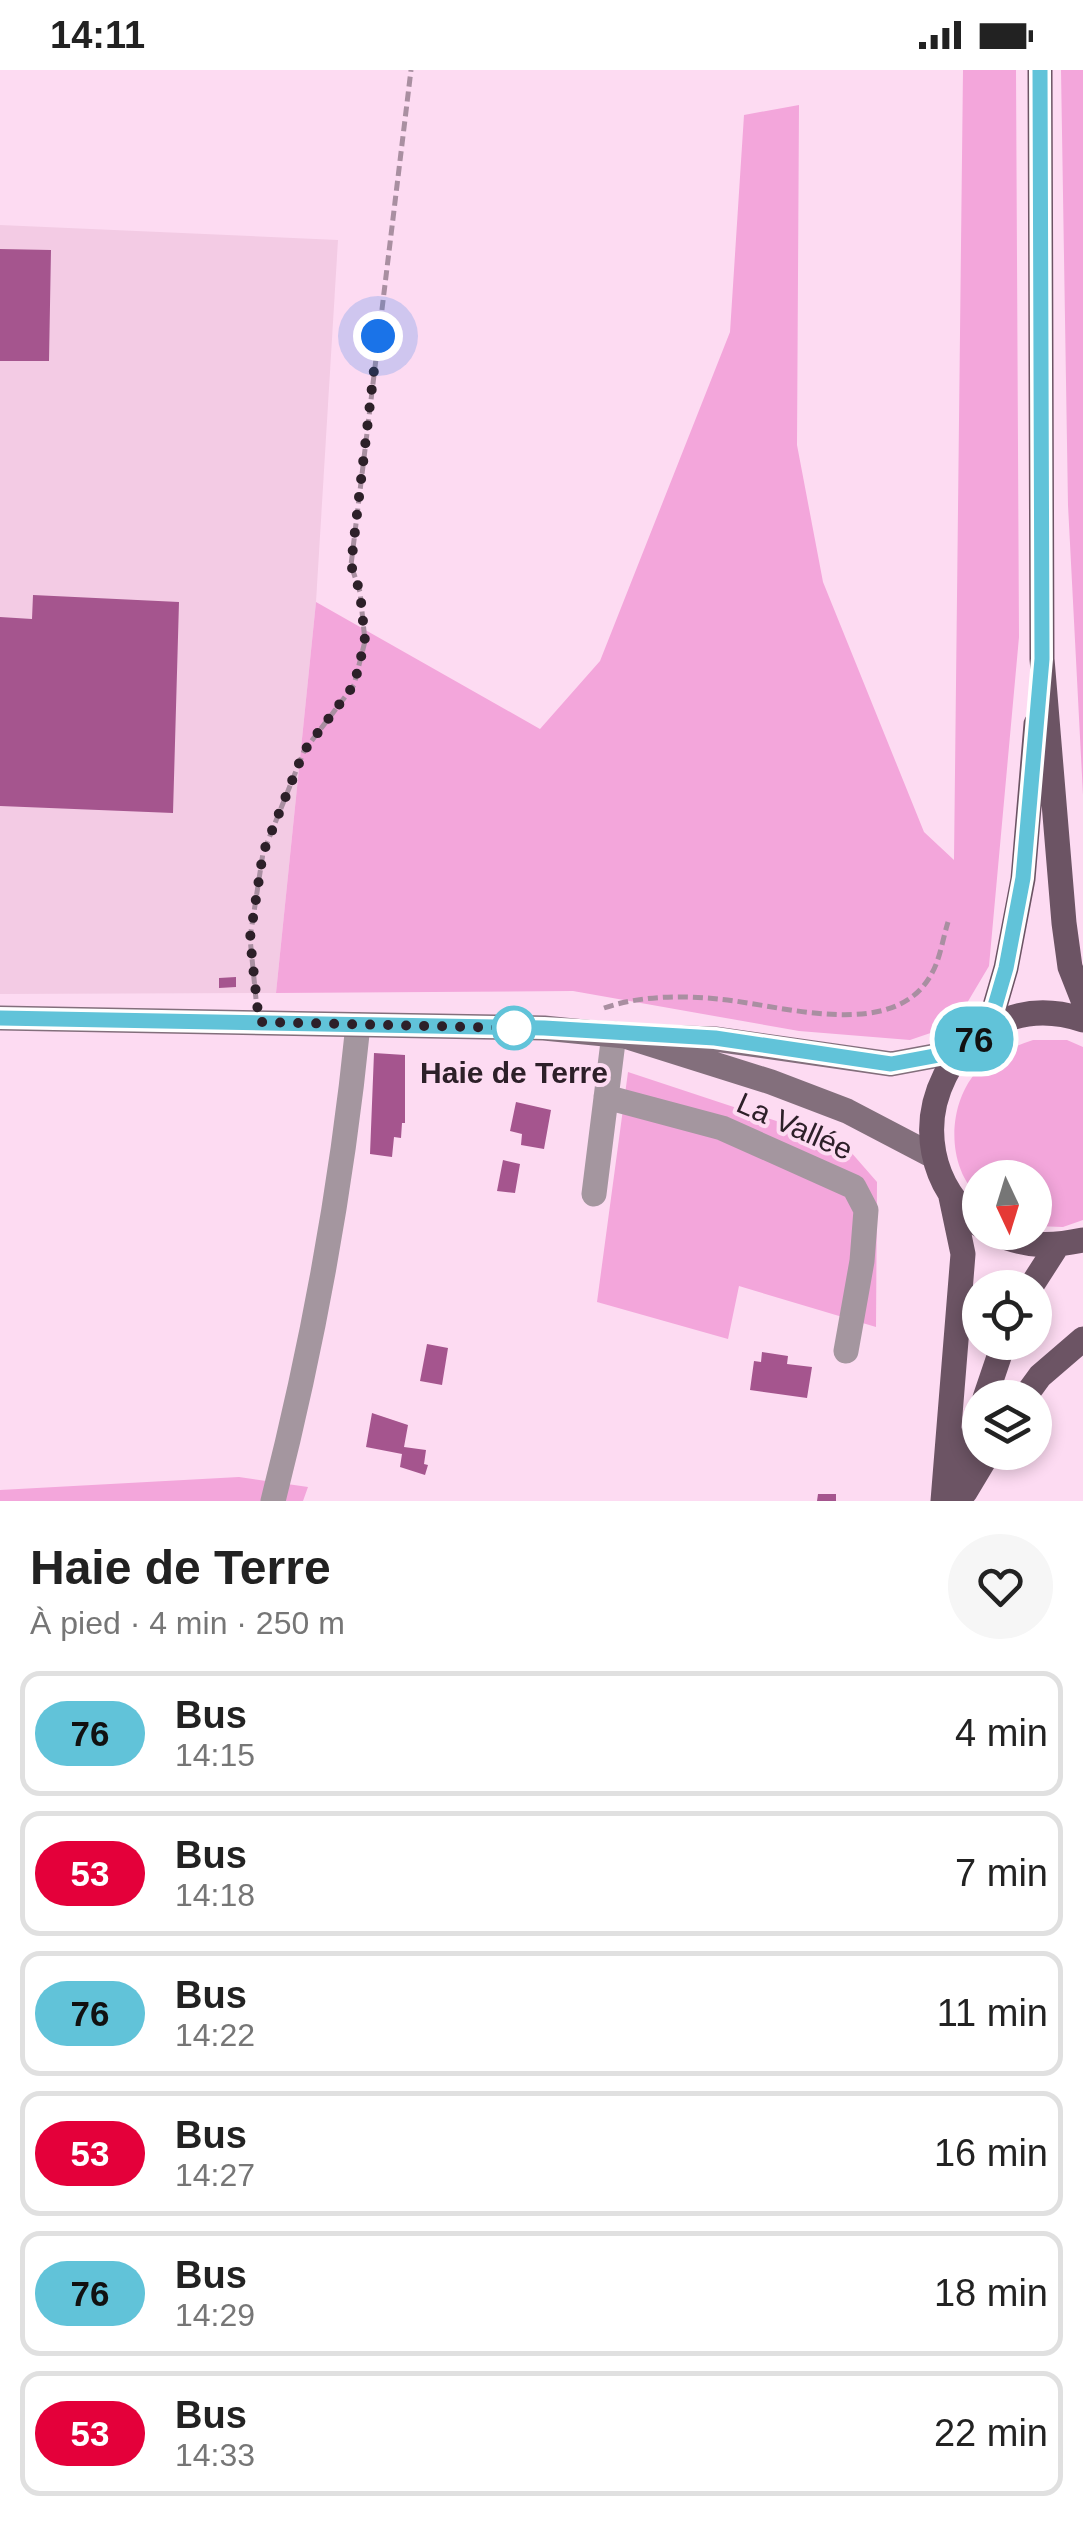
<!DOCTYPE html>
<html lang="fr">
<head>
<meta charset="utf-8">
<style>
	body { margin:0; font-family:Helvetica,sans-serif; background:#f6f6f6; color:#222; height:100vh; display:flex; flex-direction:column; font-size:38px; white-space:nowrap }
	* { box-sizing:border-box; margin:0 }
	p { font-size:32px; color:#767676 }
	.icon { flex:none; width:55px; height:55px; fill:none; stroke:currentColor; stroke-width:2; stroke-linecap:round; stroke-linejoin:round }
	.map { position:relative; height:1431px; overflow:hidden }
	.sheet { display:flex; flex-direction:column; background:#fff; flex:1 }
	.sheet>* { flex:none }
	.badge { padding:0 20px; border-radius:32px; font-size:35px; line-height:65px }
	.needle { width:65px; rotate:176deg }
	.controls { position:absolute; left:962px; top:1090px; display:grid; gap:20px }
	.controls a { display:grid; place-items:center; width:90px; height:90px; border-radius:50%; background:#fff; box-shadow:0 5px 15px #0003; font-size:50px }
	.you { position:absolute; width:50px; height:50px; margin:-25px; border:8px solid #fff; border-radius:50%; background:#1a73e8; box-shadow:0 0 0 15px #1a73e833 }
	.map>.badge { position:absolute; translate:-50% -50%; box-shadow:0 0 0 5px #fff }
	.round { display:grid; place-items:center; flex:none; width:105px; height:105px; border-radius:52px; background:#f6f6f6 }
	.summary { display:flex; align-items:center; justify-content:space-between; height:170px; padding:0 30px }
	h1 { font-size:48px; font-weight:600; line-height:75px }
	ul { padding:0; list-style:none }
	li { display:flex; align-items:center; gap:30px; height:125px; margin:0 20px 15px; padding:0 10px; border:5px solid #e0e0e0; border-radius:20px }
	li div { flex:1 }
	li b { display:block; font-size:38px }
	li em { font-style:normal }
	li .badge { min-width:110px; font-weight:700; text-align:center }
	.status { display:flex; justify-content:space-between; align-items:center; height:70px; padding:0 50px; background:#fff; direction:ltr }
	.status svg { height:28px; fill:currentColor }
	.map>svg:first-child { display:block }
	.built { fill:#f3cbe4 }
	.green { fill:#f3a6db }
	.building { fill:#a5558e }
	.lines { fill:none; stroke-linecap:round; stroke-linejoin:round }
	.path { stroke:#a98fa1; stroke-width:5; stroke-dasharray:10 5; stroke-linecap:butt }
	.minor { stroke:#a4969f; stroke-width:25 }
	.secondary { stroke:#836f7c; stroke-width:25 }
	.primary { stroke:#6c5464; stroke-width:25 }
	.line-casing { stroke:#fff; stroke-width:22 }
	.line { stroke:#61c3d9; stroke-width:15 }
	.walk { stroke:#2d2029; stroke-width:10; stroke-dasharray:0 18 }
	.stop-dot { fill:#fff; stroke:#61c3d9; stroke-width:5 }
	.labels { text-anchor:middle; dominant-baseline:central; stroke-width:8; stroke-linejoin:round; paint-order:stroke }
	.stop-label { font-size:30px; font-weight:bold; fill:#2d2029; stroke:#fddbf2 }
	.street-label { font-size:30px; fill:#2d2029; stroke:#fddbf2 }
</style>
</head>
<body>
<div class="status"><b>14:11</b><svg viewBox="0 0 49 12"><path d="M0 12V9h3v3zM5 12V6h3v6zM10 12V3h3v9zM15 12V0h3v12zM26 1h20v11H26zM47 4h2v5h-2z"/></svg></div>
<div class="map">
<svg width="1083" height="1431" viewBox="0 0 1083 1431">
	<rect width="100%" height="100%" fill="#fddbf2"/>
	<path class="built" d="M0,155L338,170L316,532L276,923L0,924Z"/>
	<path class="green" d="M963,0H1016L1019,567L989,896L954,955L910,970L799,961L573,921L276,923L316,532L540,659L600,591L730,262L744,45L799,35L797,375L823,512L924,762L954,790Z
		M1061,0H1083V725L1068,435Z
		M1033,970H1067L1083,977V1150L1063,1157L1035,1156V1108H980V1128C945,1097 947,1032 979,999C995,983 1013,977 1033,970Z
		M628,1002L843,1073L877,1112L876,1257L739,1216L728,1269L597,1232Z
		M239,1407L308,1417L303,1431H0V1420Z"/>
	<path class="building" d="M0,179L51,180L49,291H0Z
		M33,525L179,532L173,743L0,736V547L32,549Z
		M236,907V917L219,918V908Z
		M374,983L405,985V1053H402L401,1068L394,1067L392,1087L370,1084Z
		M516,1032L551,1040L544,1079L521,1075L522,1064L510,1061Z
		M503,1090L520,1094L515,1123L497,1121Z
		M427,1274L448,1278L442,1315L420,1311Z
		M762,1282L788,1286L787,1294L812,1297L807,1328L750,1320L754,1291L761,1292Z
		M372,1343L408,1355L404,1377L426,1380L424,1394L428,1395L425,1405L400,1397L402,1384L366,1377Z
		M818,1424H836V1431H817Z"/>
	<g class="lines">
		<path class="path" d="M256,929L250,868L263,783L304,681L354,615L365,571L360,522L351,495L411,0
			M604,938C639,926 680,925 718,929C779,934 895,974 932,903C940,889 943,868 948,852"/>
		<path class="minor" d="M606,1027L722,1058L854,1117L866,1140L862,1191L846,1281
			M594,1124L614,964
			M273,1431C313,1274 342,1116 358,955"/>
		<path class="secondary" d="M0,948L544,958L625,966L771,1012L847,1041L933,1086
			M654,967L715,969L891,994L961,981"/>
		<path class="primary" d="M1040,0L1042,589L1064,853L1070,897L1083,930
			M988,960L1006,898L1023,809L1036,654
			M980,1155C874,1074 958,907 1083,950
			M993,1162C1024,1177 1050,1177 1083,1170
			M1030,1218L1057,1176
			M985,1328L1004,1272
			M1024,1328L1040,1306L1083,1269
			M965,1422L989,1382
			M953,1426L980,1342
			M943,1431L963,1184L951,1127"/>
	</g>
	<g class="lines">
		<defs>
			<path id="line" d="M0,948L544,958L715,968L891,994L961,981L988,960L1006,898L1023,808L1042,589L1040,0"/>
		</defs>
		<use href="#line" class="line-casing"/>
		<use href="#line" class="line"/>
		<path class="walk" d="M378,266L351,495L360,522L365,571L354,615L304,681L263,783L250,868L259,952L514,958"/>
	</g>
	<circle class="stop-dot" cx="514" cy="958" r="20"/>
	<g class="labels">
		<g class="stop-label">
			<text x="514" y="1002">Haie de Terre</text>
		</g>
		<g class="street-label">
			<text transform="translate(795 1056) rotate(24)">La Vallée</text>
		</g>
	</g>
</svg>
<div class="controls">
<a><svg class="needle" viewBox="-14 -14 28 28"><path d="M0-13l5 13h-10z" fill="#e53935"/><path d="M0 13l5-13h-10z" fill="#767676"/></svg></a>
<a><svg class="icon" aria-label="locate" viewBox="0 0 24 24"><circle cx="12" cy="12" r="6"/><path d="M12 2v4M12 18v4M2 12h4M18 12h4"/></svg></a>
<a><svg class="icon" aria-label="layers" viewBox="0 0 24 24"><path d="M12 4l9 5-9 5-9-5zM3 14l9 5 9-5"/></svg></a>
</div>
<div class="you" style="left:378px;top:266px"></div>
<b class="badge" style="left:974px;top:969px;background:#61c3d9;color:#111">76</b>
</div>
<section class="sheet">
<div class="summary"><div><h1>Haie de Terre</h1><p>À pied · 4 min · 250 m</p></div><a class="round"><svg class="icon" aria-label="heart" viewBox="0 0 24 24"><path d="M12 20l-8-8c-3-5 5-10 8-4 3-6 11-1 8 4z"/></svg></a></div>
<ul>
<li><span class="badge" style="background:#61c3d9;color:#111">76</span><div><b>Bus</b><p>14:15</p></div><em>4 min</em></li>
<li><span class="badge" style="background:#e4003a;color:#fff">53</span><div><b>Bus</b><p>14:18</p></div><em>7 min</em></li>
<li><span class="badge" style="background:#61c3d9;color:#111">76</span><div><b>Bus</b><p>14:22</p></div><em>11 min</em></li>
<li><span class="badge" style="background:#e4003a;color:#fff">53</span><div><b>Bus</b><p>14:27</p></div><em>16 min</em></li>
<li><span class="badge" style="background:#61c3d9;color:#111">76</span><div><b>Bus</b><p>14:29</p></div><em>18 min</em></li>
<li><span class="badge" style="background:#e4003a;color:#fff">53</span><div><b>Bus</b><p>14:33</p></div><em>22 min</em></li>
</ul>
</section>
</body>
</html>
